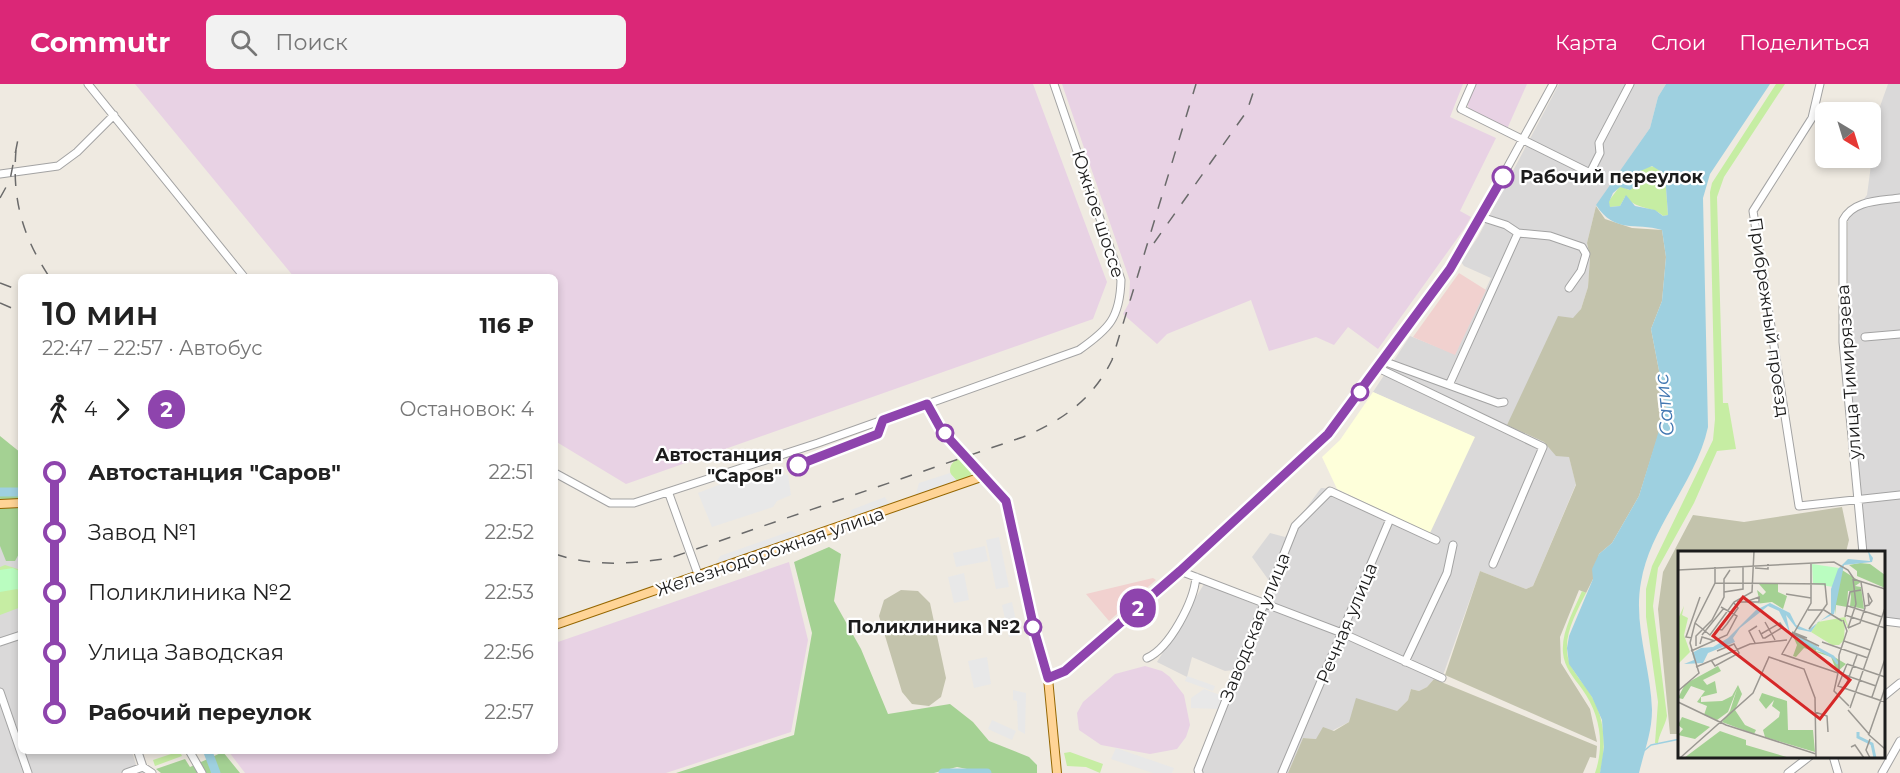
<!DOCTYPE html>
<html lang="ru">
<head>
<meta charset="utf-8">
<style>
	body { margin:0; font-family:Montserrat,sans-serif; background:#f2f2f2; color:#222; height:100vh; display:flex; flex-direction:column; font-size:22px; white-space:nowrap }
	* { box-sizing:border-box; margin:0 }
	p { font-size:20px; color:#767676 }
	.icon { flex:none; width:33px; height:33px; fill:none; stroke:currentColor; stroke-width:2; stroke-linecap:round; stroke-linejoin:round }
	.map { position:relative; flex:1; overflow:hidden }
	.drawer { position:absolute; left:18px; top:190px; width:540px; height:480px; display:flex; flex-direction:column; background:#fff; border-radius:9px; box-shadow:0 3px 9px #0003 }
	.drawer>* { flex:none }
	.badge { padding:0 12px; border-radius:20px; font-size:21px; line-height:39px }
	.needle { width:39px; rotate:142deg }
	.buttons { position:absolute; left:1815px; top:18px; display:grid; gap:12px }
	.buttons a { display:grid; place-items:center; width:66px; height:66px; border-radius:9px; background:#fff; box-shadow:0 3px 9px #0003; font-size:30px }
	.map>.badge { position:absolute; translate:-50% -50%; box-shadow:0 0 0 3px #fff }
	.legs { display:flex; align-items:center; gap:9px; height:66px; padding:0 24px; font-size:20px }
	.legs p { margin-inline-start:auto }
	.head { display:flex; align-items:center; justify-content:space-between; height:102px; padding:0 24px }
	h1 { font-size:33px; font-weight:600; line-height:45px }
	ul { padding:0 24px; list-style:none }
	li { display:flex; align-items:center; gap:21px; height:60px; font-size:22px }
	li i { display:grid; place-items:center; width:9px; height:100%; margin:0 8px; background:currentColor }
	li i::after { content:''; width:15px; height:15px; margin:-8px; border:4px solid; border-radius:50%; background:#fff }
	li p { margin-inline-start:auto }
	li:first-child i { background:linear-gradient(#0000 50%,currentColor 0) }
	li:last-child i { background:linear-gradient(currentColor 50%,#0000 0) }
	header { display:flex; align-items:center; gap:36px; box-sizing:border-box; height:84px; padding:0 30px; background:#db2777; color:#fff }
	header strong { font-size:28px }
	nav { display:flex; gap:33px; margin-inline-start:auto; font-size:21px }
	.search { width:420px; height:54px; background:#f2f2f2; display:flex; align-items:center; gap:15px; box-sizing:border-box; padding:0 21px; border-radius:9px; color:#767676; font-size:22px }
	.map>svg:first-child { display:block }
	.residential { fill:#dad9d9 }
	.commercial { fill:#f1d1cf }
	.industrial { fill:#e8d2e4 }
	.education { fill:#feffda }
	.construction { fill:#c3c3ac }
	.grass { fill:#c6eda3 }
	.forest { fill:#a4d193 }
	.park { fill:#bafdc0 }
	.parking { fill:#e8e8e8 }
	.water { fill:#9ed0e0; fill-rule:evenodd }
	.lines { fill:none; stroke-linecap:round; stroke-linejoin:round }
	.stream { stroke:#9ed0e0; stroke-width:1.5 }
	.river { stroke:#9ed0e0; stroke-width:9 }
	.minor-casing { stroke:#a3a3a3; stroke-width:9 }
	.major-casing { stroke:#956600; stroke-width:10 }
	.minor { stroke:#fff; stroke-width:7 }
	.major { stroke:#ffd496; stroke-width:8 }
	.rail { stroke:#6a6a6a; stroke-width:1.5; stroke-dasharray:12 12; stroke-linecap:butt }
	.line-1-casing { stroke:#fff; stroke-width:14 }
	.line-1 { stroke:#8e44ad; stroke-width:9 }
	.stop-1-dot { fill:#fff; stroke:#8e44ad; stroke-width:3 }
	.labels { text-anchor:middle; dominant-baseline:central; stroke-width:4.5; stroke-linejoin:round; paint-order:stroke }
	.stop-label { font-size:18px; font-weight:bold; fill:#1c1c1c; stroke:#fff; text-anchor:end }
	.street-label { font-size:18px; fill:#1c1c1c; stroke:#fff }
	.water-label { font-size:20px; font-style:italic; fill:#4378b2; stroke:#fff }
	.inset-river { fill:none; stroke:#9ed0e0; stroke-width:3 }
	.inset-road { fill:none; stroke:#9b9892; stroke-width:1.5 }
	.view { fill:#d62828; fill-opacity:0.15; stroke:#d62828; stroke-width:3 }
	.inset-edge { fill:none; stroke:#1c1c1c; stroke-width:3 }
</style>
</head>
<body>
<header>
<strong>Commutr</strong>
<div class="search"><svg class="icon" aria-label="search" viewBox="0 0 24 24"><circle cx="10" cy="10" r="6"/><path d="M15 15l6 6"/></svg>Поиск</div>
<nav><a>Карта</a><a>Слои</a><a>Поделиться</a></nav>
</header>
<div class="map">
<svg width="1900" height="689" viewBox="0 0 1900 689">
	<rect width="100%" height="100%" fill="#efeae1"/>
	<path class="residential" d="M1559,0H1666L1658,13L1650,44L1596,122L1587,159L1590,173L1588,203L1581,225L1507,341L1544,358L1547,362L1569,373L1576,400L1533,502L1526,505L1480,487L1441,597L1434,595L1427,603L1419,607L1411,605L1408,616L1397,627L1349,638L1316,655L1303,654L1288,689H1197L1234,586L1225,587L1192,573L1187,593L1157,578L1204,500L1259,522L1270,498L1252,473L1270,449L1285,453L1321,404L1337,405L1429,449L1474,353L1373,308L1410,252L1455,270L1491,194L1464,182L1461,178L1478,153Z
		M1888,0H1900V538L1884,536V469L1867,468L1848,264V135L1867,111L1878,28Z
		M0,450L21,455V668H132L137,684L144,689H0Z"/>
	<path class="commercial" d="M1459,189L1486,206L1455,271L1413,253Z
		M1153,494L1156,496L1109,537L1086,510Z"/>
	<path class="industrial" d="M135,0H1033L1107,198L1093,235L626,400L555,357V194L294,193Z
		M1062,0H1463L1450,33L1496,54L1460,127L1471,133L1464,145L1378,265L1348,243L1334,261L1316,253L1269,267L1251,216L1167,250L1157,260L1123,230L1129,219L1130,197Z
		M1474,0H1527L1507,45L1469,26L1467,17Z
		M789,478L808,556L791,648L666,689H245L229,668H555V559Z
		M1145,582L1162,587L1170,593L1184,611L1190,641L1186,653L1177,665L1150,670L1101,661L1079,646L1077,629L1083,618L1115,590Z"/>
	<path class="education" d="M1373,308L1475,353L1430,449L1337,405L1322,373L1340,356Z"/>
	<path class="construction" d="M1596,122L1605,135L1632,144L1662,146L1666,173L1662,217L1651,245L1666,323L1657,355L1639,412L1612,459L1599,470L1593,495L1586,509L1579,506L1560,553L1561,579L1590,625L1597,658L1445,591L1480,487L1526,505L1533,502L1576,401L1569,373L1556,372L1544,358L1507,341L1558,232L1573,234L1581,225L1588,203L1590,173L1587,159Z
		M1842,423L1849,456L1846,468L1680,469L1679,650H1670L1658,525L1663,488L1693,431L1744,438Z
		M901,506L918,507L930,519L946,594L941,613L929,622L912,620L902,608L879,532L884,516Z
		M1434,595L1597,662L1596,674L1590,673L1583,689H1288L1303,654L1316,655L1323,643L1334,647L1349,638L1356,614L1397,627L1408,616L1411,605L1419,607L1427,603Z"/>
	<path class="grass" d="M1776,0H1785L1724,93L1717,113L1723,319H1728L1736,365L1717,367L1694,419L1658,484L1653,522L1667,632C1665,642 1659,650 1658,659H1655L1658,618L1646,533V505L1652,482L1713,356L1715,335L1710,108L1712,99Z
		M1647,82L1657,83L1665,90L1668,131L1663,132C1654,122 1639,127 1625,113L1620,122L1610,123L1608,118L1620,102L1629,106L1634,103L1638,88Z
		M950 386a11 11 0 1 1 22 0a11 11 0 1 1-22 0Z
		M5,481L21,486V523L0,531V483Z
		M1582,507L1586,509C1578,525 1566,546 1567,565C1567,582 1578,592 1587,605C1605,630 1607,660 1600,689H1595C1605,660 1600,630 1582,605C1574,594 1564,583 1563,569C1561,548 1574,526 1582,507Z
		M177,668H180L182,672L155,682L153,676Z
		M1070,668L1103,680L1100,689L1086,683L1067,682L1064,669Z"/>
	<path class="forest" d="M0,352L21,369V415L0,416Z
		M21,421V466L15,477H6L0,462V422Z
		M829,463L841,470L834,517L861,565L888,630L950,620L973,638L989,657L1029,673L1037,681V689H987L957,683L934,689H676L794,651L812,549L794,478Z
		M223,668L240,689H161L156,685L185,675L190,683Z"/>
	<path class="park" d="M13,484L21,488V508L17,505L0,508V486Z"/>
	<path class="parking" d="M749,389L788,391L791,411L777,417L773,423L712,443L698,409Z
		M950,389L959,399L915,413L919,399Z
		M885,413L890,422L849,436L851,426Z
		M791,447L801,452L715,481L720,472Z
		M999,453L1009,503L996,505L986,456Z
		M985,462L988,477L956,483L953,469Z
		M964,489L969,516L954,519L948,493Z
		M1012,518L1019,551L1009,553L1002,521Z
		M987,573L991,600L974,604L968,577Z
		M1187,592L1215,602L1213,607L1185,597Z
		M1204,605L1220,611L1222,615L1218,625L1191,624V614Z
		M1013,606L1026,609L1025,650L1018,646L1017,617L1013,616Z
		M992,636L1016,647L1012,656L988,645Z
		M1116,664L1174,684L1172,689H1153L1111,675Z"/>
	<path class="water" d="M1666,0H1770L1710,90L1703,114L1708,343C1696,398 1650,443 1641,498C1633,541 1651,584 1652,626C1652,648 1644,668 1639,689H1600L1604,663L1602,636L1592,613L1569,580L1567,564L1569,552L1593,495L1592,485L1599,470L1612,459L1639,412L1664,330L1666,323L1651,245L1662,217L1666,173L1662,146C1635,138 1615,150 1596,121L1650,44L1658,13ZM1652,82L1665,90L1668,131L1663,132L1655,126L1635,122L1626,111L1620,122L1610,123L1609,118L1613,109L1620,103L1630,106L1634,103L1638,88Z"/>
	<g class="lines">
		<path class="stream" d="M1645,666L1651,661L1680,655"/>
		<path class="river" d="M0,408H21
			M208,668L216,689
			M943,689H987"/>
		<defs>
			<path id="minor" d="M88,0L245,194
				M1472,0L1461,25L1590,89L1600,69L1599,59L1630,0
				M1820,0L1812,34L1753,127L1799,422L1900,411
				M0,90L58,82L77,68L114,31
				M1481,133L1506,141L1518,149L1550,152L1582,163L1586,170L1581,187L1569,204
				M1865,253L1900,250
				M1383,277L1498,319L1504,318
				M1378,284L1543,363L1493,480
				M1450,299L1518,149
				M927,320L942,347L984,392
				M555,389L610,419H634L818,359L1079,266C1109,245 1120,234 1121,196L1054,0
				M669,410L699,493
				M1863,469L1843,258V136C1853,116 1880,117 1900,114
				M1180,487L1342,549L1442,594
				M1884,537L1900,539
				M0,558L21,551
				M1147,574C1170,564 1194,517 1196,493
				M1405,578L1447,489L1453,461
				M1048,594L1065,587L1104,555L1333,343L1459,172L1553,0
				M0,608L28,689
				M1884,612L1900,599
				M138,668L143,683L152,689
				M190,668L202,689
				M1833,672L1838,689
				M126,689L143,683
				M1199,689L1198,686L1295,442L1330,407L1436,456
				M1282,689L1390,435
				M1788,689L1810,672
				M1882,689L1900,657"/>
			<path id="major" d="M0,420L21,419
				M555,541L984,392L1000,408L1009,424L1035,549L1048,594L1057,689"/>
		</defs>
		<use href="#minor" class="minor-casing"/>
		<use href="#major" class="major-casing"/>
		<use href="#minor" class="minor"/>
		<use href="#major" class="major"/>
		<path class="rail" d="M16,66C12,115 22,152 50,194
			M0,114L10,96L19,50
			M1154,159L1247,27L1256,0
			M0,199L21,207
			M0,219L21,228
			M555,470C593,483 631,480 670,474L1023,353C1062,337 1093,315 1112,276L1196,0"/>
	</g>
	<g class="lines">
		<defs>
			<path id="line-1" d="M798,381L878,350L883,336L927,320L942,347L1006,417L1035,549L1048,594L1065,587L1180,487L1328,350L1450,185L1503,93"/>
		</defs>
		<use href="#line-1" class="line-1-casing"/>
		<use href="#line-1" class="line-1"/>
	</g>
	<g class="stop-1-dot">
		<circle cx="1503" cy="93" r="10"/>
		<circle cx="1360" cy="308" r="8"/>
		<circle cx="945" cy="349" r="8"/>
		<circle cx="798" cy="381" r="10"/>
		<circle cx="1033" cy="543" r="8"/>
	</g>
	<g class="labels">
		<g class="stop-label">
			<text x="1520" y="93" text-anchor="start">Рабочий переулок</text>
			<text x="782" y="371">Автостанция<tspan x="782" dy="21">"Саров"</tspan></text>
			<text x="1020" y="543">Поликлиника №2</text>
		</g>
		<g class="street-label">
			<text transform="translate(1098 130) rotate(72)">Южное шоссе</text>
			<text transform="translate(1769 233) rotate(82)">Прибрежный проезд</text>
			<text transform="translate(1849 288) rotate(-94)">улица Тимирязева</text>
			<text transform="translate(770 468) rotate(-19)">Железнодорожная улица</text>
			<text transform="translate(1347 539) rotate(-67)">Речная улица</text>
			<text transform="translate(1255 543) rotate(-68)">Заводская улица</text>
		</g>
		<g class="water-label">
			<text transform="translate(1664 321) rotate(-96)">Сатис</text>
		</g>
	</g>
	<g transform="translate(1678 467)">
		<rect width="207" height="207" fill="#efeae1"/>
		<path d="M6,55L4,64L10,67L6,84L12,101L0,113V68ZM167,66L172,81L167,71L166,89L161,94H154L133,81L140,71Z" fill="#c6eda3"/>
		<path d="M182,12L192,13L207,24V37L179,25V20L171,14ZM164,19L183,31L177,35L183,36L186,58L172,55L173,46L172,40H170L169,56L158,54L157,64V48ZM81,33H100V41L109,45L105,58L94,51L77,53L82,52L79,39L85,44L88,41ZM114,83L139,95L138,100L153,104L168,113L159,121L153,106L126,97L118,106L115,105L119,94ZM40,115L43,120L25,129L29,134L37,130L39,142L23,146V151L44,150L54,145L60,134L64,143L57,159L67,174L78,179L76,183L44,171L52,160L59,138L50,161L39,169L26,164L29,155L19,151L27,140L13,135L5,148L0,147L7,133ZM84,142L109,150L110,179H135L137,201L87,186L85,179L101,166L102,161L94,155L96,149L88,158L81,149ZM4,166L32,176L17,188L0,184L5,178L0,174ZM42,180L68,189V194L112,207H6Z" fill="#a4d193"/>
		<path d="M134,13L161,17L156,36L135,33Z" fill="#bafdc0"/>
		<path d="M190,0L195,7L194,11L166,14L156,63L140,71L133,81L119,78L108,64L112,82L101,60L90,55L62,77L55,87L57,91L30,102L25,112L6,113L16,109L14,102L23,97L35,96L50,87L78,59L92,52L112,62L118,74L130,79L153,62V38L160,18L170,8L192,10Z" fill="#9ed0e0"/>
		<path class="inset-river" d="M113,83L155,106L160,113M180,181V186L194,193L197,207"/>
		<path class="inset-road" d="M133,12V52L104,103L160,122L156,140L171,155M77,17L90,18V13M0,19L156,11L170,19L176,28M175,28L207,38M37,32L147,33L149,53L131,78M46,41L65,38V16M108,43L133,47M59,51H81V46L67,51M170,55L204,66M187,55L191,54L194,50L190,42L191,53M130,59H146L164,70M167,64L207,77M167,66L172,41L183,39M87,71L97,89M17,72L32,84L56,51L74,41L76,0M170,77L182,72L187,57L183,31M170,77L178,53L175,28M39,78L44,79L49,73L60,57L56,52M81,79L85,87H87L105,76L102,72L83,83M114,82L129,87L114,81M114,82L141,95M24,84L46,57M14,87L8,86L22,46M166,90L192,99M144,91L190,107M77,92L71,80L79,75M22,93L24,86L37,90M18,95V85L34,69L46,46V28L52,19M13,100L49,84L59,65L43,56M33,109L37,115L61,102L56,93L39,100M169,113L160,135L207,151M169,113L207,126M18,116L72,93L109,89M161,122V104L169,80L165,69M164,123L198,135M167,137L179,104M0,140L21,122L12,92L17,72L37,32V16M194,146L207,108M0,151L48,174L138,203M172,157L207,57M170,159L191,183M137,161L149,165L150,181M190,183L207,198M191,183L207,137M173,196L177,194L186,207M2,207L75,142L91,106L126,118L137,147L138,207M192,207L188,199L192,188"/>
		<path class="view" d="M65,46L172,129L142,168L35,85Z"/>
		<rect width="207" height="207" class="inset-edge"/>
	</g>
</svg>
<div class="buttons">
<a><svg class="needle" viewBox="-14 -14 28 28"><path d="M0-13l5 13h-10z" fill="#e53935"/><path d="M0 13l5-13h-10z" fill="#767676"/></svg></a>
</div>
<b class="badge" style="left:1138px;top:524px;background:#8e44ad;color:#fff">2</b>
<section class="drawer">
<div class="head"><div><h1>10 мин</h1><p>22:47 – 22:57 · Автобус</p></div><b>116 ₽</b></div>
<div class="legs"><svg class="icon" aria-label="walk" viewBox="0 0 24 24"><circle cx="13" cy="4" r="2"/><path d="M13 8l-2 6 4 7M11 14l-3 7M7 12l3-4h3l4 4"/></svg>4<svg class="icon" aria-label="forward" viewBox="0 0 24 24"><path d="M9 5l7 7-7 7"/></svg><b class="badge" style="background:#8e44ad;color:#fff">2</b><p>Остановок: 4</p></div>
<ul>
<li><i style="color:#8e44ad"></i><b>Автостанция &quot;Саров&quot;</b><p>22:51</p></li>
<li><i style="color:#8e44ad"></i><span>Завод №1</span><p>22:52</p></li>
<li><i style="color:#8e44ad"></i><span>Поликлиника №2</span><p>22:53</p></li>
<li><i style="color:#8e44ad"></i><span>Улица Заводская</span><p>22:56</p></li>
<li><i style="color:#8e44ad"></i><b>Рабочий переулок</b><p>22:57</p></li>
</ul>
</section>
</div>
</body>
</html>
